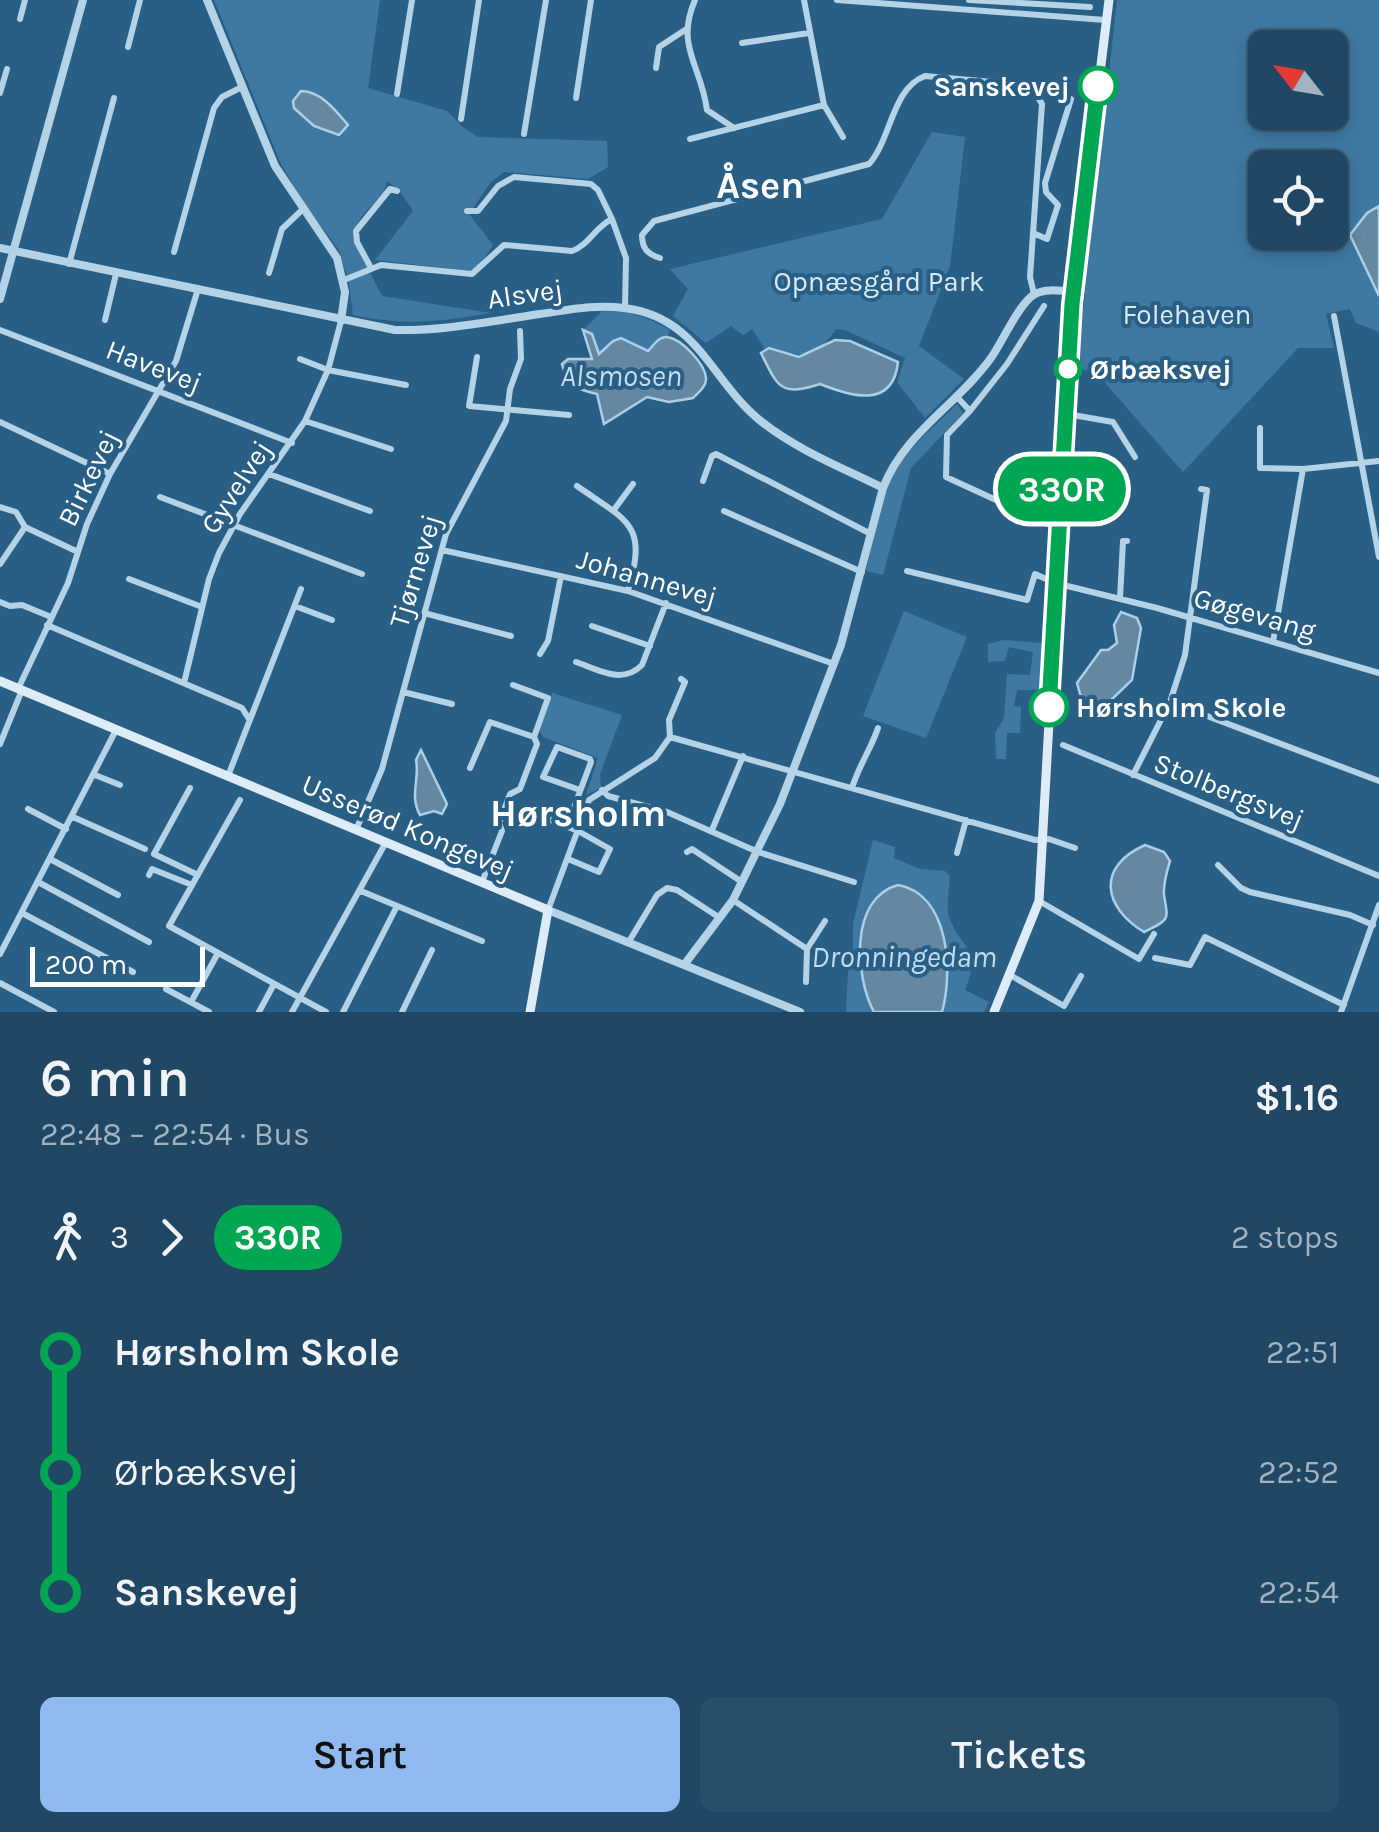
<!DOCTYPE html>
<html lang="en">
<head>
<meta charset="utf-8">
<style>
	body { margin:0; font-family:Karla,sans-serif; background:#284e6a; color:#f1f3f6; height:100vh; display:flex; flex-direction:column; font-size:38px; white-space:nowrap }
	* { box-sizing:border-box; margin:0 }
	p { font-size:32px; color:#a2b2bf }
	.icon { flex:none; width:55px; height:55px; fill:none; stroke:currentColor; stroke-width:2; stroke-linecap:round; stroke-linejoin:round }
	.map { position:relative; height:1012px; overflow:hidden }
	.details { display:flex; flex-direction:column; background:#204764; flex:1 }
	.details>* { flex:none }
	.badge { padding:0 20px; border-radius:32px; font-size:35px; line-height:65px }
	.needle { width:65px; rotate:301deg }
	.buttons { position:absolute; left:1248px; top:30px; display:grid; gap:20px }
	.buttons a { display:grid; place-items:center; width:100px; height:100px; border-radius:15px; background:#204764; box-shadow:0 5px 15px #0003,0 0 0 2px #3d5f78; font-size:50px }
	.scale { position:absolute; left:30px; bottom:25px; width:175px; box-sizing:border-box; padding-left:10px; border:5px solid #fff; border-top:0; font-size:28px; line-height:35px; white-space:nowrap; color:#fff; -webkit-text-stroke:8px #2a5f85; paint-order:stroke }
	.map>.badge { position:absolute; translate:-50% -50%; box-shadow:0 0 0 5px #fff }
	.legs { display:flex; align-items:center; gap:15px; height:110px; padding:0 40px; font-size:32px }
	.legs p { margin-inline-start:auto }
	.headline { display:flex; align-items:center; justify-content:space-between; height:170px; padding:0 40px }
	h1 { font-size:55px; font-weight:600; line-height:75px }
	.action { display:flex; gap:20px; margin-top:auto; padding:20px 40px }
	.action a { flex:1; height:115px; border-radius:15px; background:#90b9f0; color:#111; font-size:40px; font-weight:600; line-height:115px; text-align:center }
	.action a+a { background:#284e6a; color:#f1f3f6 }
	ul { padding:0 40px; list-style:none }
	li { display:flex; align-items:center; gap:35px; height:120px; font-size:38px }
	li i { display:grid; place-items:center; width:15px; height:100%; margin:0 12px; background:currentColor }
	li i::after { content:''; width:25px; height:25px; margin:-12px; border:8px solid; border-radius:50%; background:#204764 }
	li p { margin-inline-start:auto }
	li:first-child i { background:linear-gradient(#0000 50%,currentColor 0) }
	li:last-child i { background:linear-gradient(currentColor 50%,#0000 0) }
	.map>svg:first-child { display:block }
	.green { fill:#3f79a1; fill-rule:evenodd }
	.water { fill:#6488a1; stroke:#aacfe7; stroke-width:2.5 }
	.lines { fill:none; stroke-linecap:round; stroke-linejoin:round }
	.minor { stroke:#b5d3e7; stroke-width:6 }
	.tertiary { stroke:#b5d3e7; stroke-width:8 }
	.secondary { stroke:#deecf7; stroke-width:9 }
	.line-1-casing { stroke:#fff; stroke-width:22 }
	.line-1 { stroke:#00a651; stroke-width:15 }
	.stop-1-dot { fill:#fff; stroke:#00a651; stroke-width:5 }
	.labels { text-anchor:middle; dominant-baseline:central; stroke-width:8; stroke-linejoin:round; paint-order:stroke }
	.stop-label { font-size:28px; font-weight:bold; fill:#fff; stroke:#2a5f85; text-anchor:start }
	.park-label { font-size:28px; fill:#d8eaf6; stroke:#2a5f85 }
	.street-label { font-size:28px; fill:#fff; stroke:#2a5f85 }
	.water-label { font-size:30px; font-style:italic; fill:#c0dcee; stroke:#2a5f85 }
	.district-label { font-size:38px; font-weight:bold; fill:#fff; stroke:#2a5f85 }
</style>
</head>
<body>
<div class="map">
<svg width="1379" height="1012" viewBox="0 0 1379 1012">
	<rect width="100%" height="100%" fill="#2a5f85"/>
	<path class="green" d="M214,0H380L368,88L447,111L464,128L478,137L607,141L608,167L588,179L504,172L491,182L469,214L493,245L480,265L470,271L375,260L413,211L399,190L387,181C384,203 350,214 355,243L382,296L491,313C438,322 406,326 353,315L349,283L339,250L303,202L281,164Z
		M1117,0H1379V206L1366,213L1350,235L1379,296V332L1356,323L1350,309L1326,314L1334,348H1298L1183,472L1100,377L1077,366ZM1265,48H1330V112H1265ZM1265,168H1330V232H1265Z
		M932,132L965,137L950,266L919,346L964,379L925,418L897,382L905,358L845,330L836,329C811,366 799,352 765,349L752,329L743,335L731,326L706,343L673,316L688,289L670,269L882,219Z
		M603,310C628,311 648,317 670,330L668,337L660,338L648,351L613,341L598,355L592,334L583,330Z
		M957,404L963,413L911,468L883,575L866,571C873,538 878,496 898,467C913,443 937,424 957,404Z
		M904,611L967,637L926,738L863,716Z
		M1003,640L1044,643L1041,690H1017L1014,706L1021,707L1020,733H1007L1006,759H996L995,733L1004,718L1007,674L1030,675L1033,652L1009,647L1005,661L988,662V644Z
		M552,693L622,715L600,774L601,788L586,795L598,758L543,737L539,730Z
		M873,840L895,847L894,858L920,869L945,871L950,877C949,889 946,906 949,917C962,951 982,946 965,990L989,1002L984,1012H846L848,972L844,967L853,948V924Z"/>
	<path class="water" d="M301,91C321,91 336,111 348,125L339,135L314,126L294,108L293,101Z
		M1379,206V296L1350,235L1367,213Z
		M583,330L592,334L599,354L613,341L621,338L648,351C653,346 659,336 667,337C682,339 705,364 706,378C707,386 698,393 693,398L669,402L647,397L604,424L597,394C576,389 567,386 562,364L568,359H592Z
		M835,340L850,341L898,362C893,410 850,396 820,384C780,397 778,387 761,353L769,348L799,357Z
		M1121,612L1137,618L1141,628L1132,680L1108,703L1091,706L1080,694L1077,683L1101,650H1108L1117,643L1114,625Z
		M421,750L447,804L442,814L434,811L420,815C409,795 420,779 416,760Z
		M1145,845L1164,852L1170,861C1167,871 1163,884 1164,895C1168,920 1171,919 1144,932C1103,907 1096,867 1145,845Z
		M898,885C950,894 953,973 942,1012H874C855,977 849,898 898,885Z"/>
	<g class="lines">
		<path class="minor" d="M695,0C675,46 701,65 707,110L734,128
			M804,0L824,105L843,137
			M837,0L1105,20
			M969,0L1090,7
			M20,19L25,0
			M742,43L809,33
			M128,47L140,0
			M656,68L659,47L685,30
			M0,93L7,69
			M397,94L412,0
			M576,98L591,0
			M461,119L479,0
			M524,134L546,0
			M690,139L824,105
			M612,219L626,258L625,308
			M1033,233L1047,239L1058,205L1046,192L1045,183L1071,99
			M174,252L214,108L222,97L242,87
			M660,258C647,254 642,248 642,235L654,221L869,164C891,140 892,88 925,76L1025,85L1033,89L1042,104L1030,277L1034,294
			M69,264L114,98
			M371,268L357,242L356,231L390,189L397,191
			M269,273L282,229L302,210
			M344,280L381,265L472,274L504,245L572,251C589,245 595,227 612,219L598,190L591,184L514,177L498,186L478,211H467
			M1334,316L1379,557
			M105,320L116,274
			M0,330L292,443
			M477,357L469,406L569,415
			M300,359L328,370L406,385
			M958,398L970,411L1007,364L1044,306
			M970,411L947,435L946,477L1059,529
			M1067,414L1113,422L1135,457
			M305,421L391,449
			M0,422L110,474
			M1260,428V468L1303,469
			M269,474L370,511
			M703,481L712,456L716,454L871,534
			M577,486C628,522 648,523 628,591
			M160,497L362,574
			M0,507L16,512L25,527
			M613,511L633,484
			M724,511L862,572
			M442,550L628,591L834,664
			M0,564L25,527L78,552
			M907,571L1027,600L1035,574L1055,583L1157,608L1379,673
			M129,579L202,607
			M1120,598L1123,541H1127
			M0,602L10,606L22,605L51,617
			M295,606L332,620
			M424,613L511,636
			M47,625L242,708L249,719
			M592,626L650,646
			M1273,642L1303,469L1379,461
			M540,654L548,641L561,576
			M576,662C599,670 622,685 642,665L666,603
			M184,683L209,579L219,553L240,514L305,421L328,370L341,321
			M18,689L68,583L87,524L110,474L176,361L198,289
			M403,692L452,704
			M1170,702L1379,781
			M670,737L1035,840L1049,839L1075,848
			M670,737L669,720L685,682L681,679
			M0,744L22,690
			M1063,745L1379,876
			M470,768L490,722L534,737
			M95,775L120,785
			M1133,775L1170,702L1185,655L1207,490L1201,489
			M228,776L301,589
			M190,788L154,854L198,875
			M852,788C859,765 871,749 878,728
			M602,790L608,796L667,812L758,852L854,882
			M240,800L169,926L326,1012
			M28,809L66,829
			M523,809L578,831L610,849L599,872L568,859
			M73,817L145,849
			M567,826L591,762L590,759L557,747L543,777L580,790
			M356,830L382,769L446,534L506,421L510,389L521,359L520,331
			M712,830L743,756
			M687,852L692,849L742,882
			M957,853L966,820
			M50,859L118,895
			M1218,865L1241,888L1250,892L1350,915L1373,925
			M149,875L152,869L192,885
			M38,882L149,942
			M482,882L502,831L499,823L510,794L520,789L537,744L534,737L548,698L513,685
			M361,891L482,941
			M733,900L807,949L825,921
			M1039,901L1139,959L1154,934
			M548,910L589,800L655,758L670,737
			M22,913L133,972
			M628,943L657,895L667,888L677,890L720,918
			M0,954L116,730
			M1155,958L1190,965L1205,937L1344,1005
			M1010,975L1064,1006L1081,976
			M806,982L807,949
			M0,983L54,1012
			M166,989L209,1012
			M191,1002L218,953
			M259,1012L274,984
			M292,1012L386,842
			M343,1012L397,906
			M402,1012L432,950
			M1341,1012L1379,905"/>
		<path class="tertiary" d="M207,0L275,166L337,258L345,292L341,321
			M0,248L395,330C444,331 492,321 540,314C568,310 596,304 624,308C699,317 711,382 762,422C797,450 843,468 883,488
			M0,299L83,0
			M548,910L800,1012
			M684,965L733,900L780,804L841,645L883,488C904,433 958,404 991,358C1003,341 1019,303 1035,294C1046,288 1061,291 1073,292"/>
		<path class="secondary" d="M0,681L548,910L530,1012
			M994,1012L1039,901L1073,292L1109,0"/>
	</g>
	<g class="lines">
		<defs>
			<path id="line-1" d="M1049,707L1072,304L1098,86"/>
		</defs>
		<use href="#line-1" class="line-1-casing"/>
		<use href="#line-1" class="line-1"/>
	</g>
	<g class="stop-1-dot">
		<circle cx="1098" cy="86" r="18"/>
		<circle cx="1068" cy="369" r="12"/>
		<circle cx="1049" cy="707" r="18"/>
	</g>
	<g class="labels">
		<g class="stop-label">
			<text x="1070" y="86" text-anchor="end">Sanskevej</text>
			<text x="1090" y="369">Ørbæksvej</text>
			<text x="1076" y="707">Hørsholm Skole</text>
		</g>
		<g class="park-label">
			<text x="879" y="281">Opnæsgård Park</text>
			<text x="1187" y="314">Folehaven</text>
		</g>
		<g class="street-label">
			<text transform="translate(525 294) rotate(-8)">Alsvej</text>
			<text transform="translate(154 366) rotate(21)">Havevej</text>
			<text transform="translate(88 478) rotate(-64)">Birkevej</text>
			<text transform="translate(236 487) rotate(-57)">Gyvelvej</text>
			<text transform="translate(415 571) rotate(-73)">Tjørnevej</text>
			<text transform="translate(647 578) rotate(16)">Johannevej</text>
			<text transform="translate(1255 614) rotate(16)">Gøgevang</text>
			<text transform="translate(1229 791) rotate(22)">Stolbergsvej</text>
			<text transform="translate(408 827) rotate(23)">Usserød Kongevej</text>
		</g>
		<g class="water-label">
			<text x="621" y="376">Alsmosen</text>
			<text x="904" y="957">Dronningedam</text>
		</g>
		<g class="district-label">
			<text x="760" y="185">Åsen</text>
			<text x="578" y="813">Hørsholm</text>
		</g>
	</g>
</svg>
<div class="buttons">
<a><svg class="needle" viewBox="-14 -14 28 28"><path d="M0-13l5 13h-10z" fill="#e53935"/><path d="M0 13l5-13h-10z" fill="#a2b2bf"/></svg></a>
<a><svg class="icon" aria-label="locate" viewBox="0 0 24 24"><circle cx="12" cy="12" r="6"/><path d="M12 2v4M12 18v4M2 12h4M18 12h4"/></svg></a>
</div>
<div class="scale">200 m</div>
<b class="badge" style="left:1062px;top:489px;background:#00a651;color:#fff">330R</b>
</div>
<section class="details">
<div class="headline"><div><h1>6 min</h1><p>22:48 – 22:54 · Bus</p></div><b>$1.16</b></div>
<div class="legs"><svg class="icon" aria-label="walk" viewBox="0 0 24 24"><circle cx="13" cy="4" r="2"/><path d="M13 8l-2 6 4 7M11 14l-3 7M7 12l3-4h3l4 4"/></svg>3<svg class="icon" aria-label="forward" viewBox="0 0 24 24"><path d="M9 5l7 7-7 7"/></svg><b class="badge" style="background:#00a651;color:#fff">330R</b><p>2 stops</p></div>
<ul>
<li><i style="color:#00a651"></i><b>Hørsholm Skole</b><p>22:51</p></li>
<li><i style="color:#00a651"></i><span>Ørbæksvej</span><p>22:52</p></li>
<li><i style="color:#00a651"></i><b>Sanskevej</b><p>22:54</p></li>
</ul>
<div class="action"><a>Start</a><a>Tickets</a></div>
</section>
</body>
</html>
